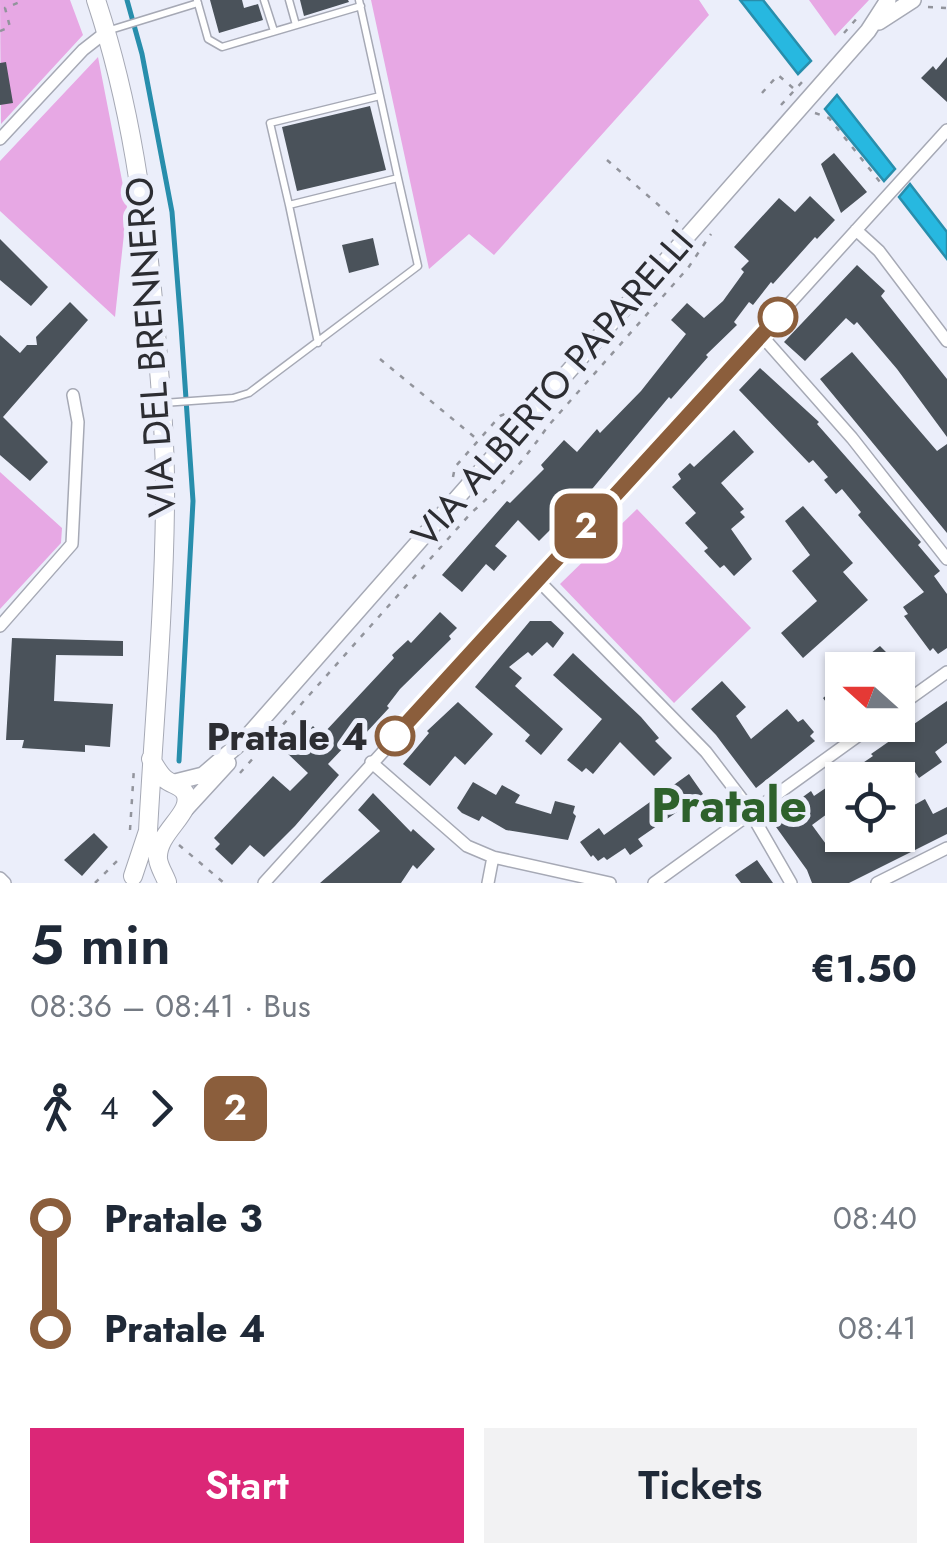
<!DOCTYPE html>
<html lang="en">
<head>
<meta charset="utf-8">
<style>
	body { margin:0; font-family:Jost,sans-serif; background:#f2f2f3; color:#1f2937; height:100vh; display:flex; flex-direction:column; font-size:38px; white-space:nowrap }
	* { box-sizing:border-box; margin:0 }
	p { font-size:32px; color:#747a83 }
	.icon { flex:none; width:55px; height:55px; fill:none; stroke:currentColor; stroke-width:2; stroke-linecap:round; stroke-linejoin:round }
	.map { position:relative; height:883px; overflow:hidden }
	.panel { display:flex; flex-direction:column; background:#fff; flex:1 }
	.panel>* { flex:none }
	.badge { padding:0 20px; border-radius:15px; font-size:35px; line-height:65px }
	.needle { width:65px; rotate:291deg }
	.fabs { position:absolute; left:825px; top:652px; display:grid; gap:20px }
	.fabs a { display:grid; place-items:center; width:90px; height:90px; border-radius:0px; background:#fff; box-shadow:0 2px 8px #0004; font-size:50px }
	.map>.badge { position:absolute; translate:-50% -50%; box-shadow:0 0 0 5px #fff }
	.legs { display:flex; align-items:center; gap:15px; height:110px; padding:0 30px; font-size:32px }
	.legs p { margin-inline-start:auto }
	.summary { display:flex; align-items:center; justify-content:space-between; height:170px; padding:0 30px }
	h1 { font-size:55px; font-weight:600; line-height:75px }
	.cta { display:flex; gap:20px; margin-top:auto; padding:20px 30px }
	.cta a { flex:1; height:115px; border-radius:0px; background:#db2777; color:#fff; font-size:40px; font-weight:600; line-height:115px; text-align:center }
	.cta a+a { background:#f2f2f3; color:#1f2937 }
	ul { padding:0 30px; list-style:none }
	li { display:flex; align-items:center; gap:35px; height:110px; font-size:38px }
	li i { display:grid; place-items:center; width:15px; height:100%; margin:0 12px; background:currentColor }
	li i::after { content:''; width:25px; height:25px; margin:-12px; border:8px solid; border-radius:50%; background:#fff }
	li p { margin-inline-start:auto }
	li:first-child i { background:linear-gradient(#0000 50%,currentColor 0) }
	li:last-child i { background:linear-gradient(currentColor 50%,#0000 0) }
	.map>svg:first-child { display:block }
	.green { fill:#e7a8e4 }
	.water { fill:#27b8e0; stroke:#288eac; stroke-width:2.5 }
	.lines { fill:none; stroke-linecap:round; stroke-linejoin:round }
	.stream { stroke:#288eac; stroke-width:5 }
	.building { fill:#4a525a }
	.lane-casing { stroke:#a6a9b5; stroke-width:9 }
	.street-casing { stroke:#a6a9b5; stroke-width:14 }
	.secondary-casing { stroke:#a6a9b5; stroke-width:18 }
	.primary-casing { stroke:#a6a9b5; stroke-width:20 }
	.path { stroke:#92949c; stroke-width:2.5; stroke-dasharray:5 8; stroke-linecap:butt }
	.lane { stroke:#fff; stroke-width:6 }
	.street { stroke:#fff; stroke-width:11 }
	.secondary { stroke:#fff; stroke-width:15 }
	.primary { stroke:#fff; stroke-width:18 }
	.line-1-casing { stroke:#fff; stroke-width:22 }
	.line-1 { stroke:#8b5e3c; stroke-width:15 }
	.stop-1-dot { fill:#fff; stroke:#8b5e3c; stroke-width:5 }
	.labels { text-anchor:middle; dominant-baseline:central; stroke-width:10; stroke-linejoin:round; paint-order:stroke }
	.street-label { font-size:38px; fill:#2c2d32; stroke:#ebeefa }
	.stop-label { font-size:38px; font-weight:bold; fill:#2c2d32; stroke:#ebeefa; text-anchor:end }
	.district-label { font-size:48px; font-weight:bold; fill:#2e612c; stroke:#ebeefa }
</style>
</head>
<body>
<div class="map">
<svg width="947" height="883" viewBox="0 0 947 883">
	<rect width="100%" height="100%" fill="#ebeefa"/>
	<path class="green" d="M0,0H70L83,35L1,124Z
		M371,0H699L709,15L494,255L469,234L429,269Z
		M809,0H869L835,36Z
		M98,57L127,206L115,317L0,211V161Z
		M0,472L62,528L61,543L0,609Z
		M637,509L751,628L674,703L560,584Z"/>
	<path class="water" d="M740,0H763L811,61L798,74Z
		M837,95L895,169L884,181L825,109Z
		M910,184L947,232V259L899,197Z"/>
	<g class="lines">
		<path class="stream" d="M127,0L142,54L172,212L181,326L193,501L179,761"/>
	</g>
	<path class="building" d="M210,0H242L244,8L258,4L263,20L219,33Z
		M300,0H348L349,2L304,16Z
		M947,57V102L921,78L933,66L936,70Z
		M6,62L13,103L0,105V63Z
		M370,106L386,170L297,191L282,127Z
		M834,153L867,192L841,213L821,164Z
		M810,196L835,220L817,239L815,237L773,284L771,282L753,305L749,302L734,322L737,325L706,355L708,357L671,399L669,397L562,525L558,522L539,541L518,520L495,546L507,556L494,571L486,564L462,592L442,575L507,501L510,503L544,469L541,465L564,440L577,452L597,429L600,433L641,391L686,334L671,320L687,303L704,318L723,301L744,272L741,269L749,261L734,247L779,198L795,212Z
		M373,238L379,265L349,273L342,245Z
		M0,239L48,287L31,306L0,280Z
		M857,265L885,291L881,296L947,379V437L897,369L857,322L854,325L846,318L805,361L784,342Z
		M70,302L88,320L3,417L48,462L30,481L0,455V335L20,353L27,345H37L36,337Z
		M852,352L937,451L947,444V533L820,379Z
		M760,368L819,422L817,424L921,542L918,545L940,571L934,576L947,594V648L938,654L933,648L930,651L904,616L908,614L903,607L924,592L858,515L861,512L842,489L836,494L824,480L828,477L813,460L809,463L739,390Z
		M734,430L754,452L721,483L744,509L740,512L745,517L731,529L752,559L734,576L724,565L720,568L704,551L708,548L685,523L696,513L672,487L681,479L678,474L690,463L694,467Z
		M803,506L853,563L843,572L868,600L803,658L781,633L817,601L792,571L810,555L785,521Z
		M440,612L457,628L449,636L451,639L400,689L387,706L389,708L352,748L347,744L328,764L339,775L295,826L264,857L250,845L232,865L215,849L220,844L214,838L273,776L290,791L308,773L287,753L313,726L322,735L394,658L392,655L408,640L411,643Z
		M530,621H551L564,633L553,648L547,642L532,656L528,652L509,667L522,678L515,686L563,729L541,755L525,741L530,735L475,687Z
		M12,638L123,641V656L56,655L54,701L113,704L110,747L85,745V752L22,748L24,740H6Z
		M880,646L893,659L899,654L911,670H859L870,662L866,657Z
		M573,653L641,717L659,738L655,741L672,758L654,776L620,742L593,774L586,768L582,772L567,760L602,719L553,675Z
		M722,681L746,707L736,716L751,739L787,709L798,722L803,719L814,732L810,736L815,741L756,788L716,735L691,709Z
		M842,683V724L823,698Z
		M947,701V743L935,752L942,762L919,778L913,769L897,780H842V803L812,825L831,851L860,835H898V814L925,799L933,814L947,807V834L849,883H812L807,870L771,820L811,791L814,796L873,756L871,754Z
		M458,702L493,734L465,765L455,756L430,786L403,764L429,733L427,731Z
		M689,774L703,794L638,839L643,846L630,855L625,848L607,860L604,857L598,861L593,855L591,857L580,842L599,828L604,835Z
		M473,782L496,795L502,785L520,795L515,803L551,814L555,801L575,806L573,813L576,816L568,840L506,830L482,816L479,821L462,813L457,808Z
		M373,793L411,832L413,829L435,849L417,869L413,865L401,883H320L380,831L358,810Z
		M94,833L108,847L82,876L64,860Z
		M757,860L773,883H741L735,875Z"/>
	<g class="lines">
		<defs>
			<path id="lane" d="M197,0L208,39L222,47L361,6
				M264,0L274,31
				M289,0L296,25
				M107,31L198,3
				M289,205L270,123L380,96
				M318,343L289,205L398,178L359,0
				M163,403L233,398L249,393L418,266L398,178"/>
			<path id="street" d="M0,139L83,50L106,32
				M856,230L879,251L947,341
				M761,335L852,438L947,559
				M537,579L706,752L745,803L791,883
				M0,626L72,544L78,422L73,395
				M898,707L947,672
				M371,762L467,846L493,857L610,883
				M0,878L5,883
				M264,883L947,130
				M488,883L493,857
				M654,883L873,725
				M877,883L947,848"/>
			<path id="secondary" d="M879,22L913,0
				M171,783L203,775L246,738L868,31L888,0
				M183,812L228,763"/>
			<path id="primary" d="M96,0C131,105 145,211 155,321C160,382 166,443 165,504C164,613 154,722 148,831L133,876
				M151,759C155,766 159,774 165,779C172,785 181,785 185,793C195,813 156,832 158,859C159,867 164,874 167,882"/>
		</defs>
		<use href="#lane" class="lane-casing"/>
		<use href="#street" class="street-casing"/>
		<use href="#secondary" class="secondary-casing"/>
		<use href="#primary" class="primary-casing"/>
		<path class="path" d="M928,7L947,8
			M0,31L10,27L5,8L25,0
			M844,33L858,17
			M762,93L778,75L793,88
			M781,105L803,81
			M815,113L829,118L880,182
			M607,160L678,222
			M380,359L478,440
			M453,477L455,467L500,416L512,411
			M240,773L471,513C501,487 525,459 548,426L688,268L711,234
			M130,830L134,768
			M179,845L224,883
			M95,883L122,856"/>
		<use href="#lane" class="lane"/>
		<use href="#street" class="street"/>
		<use href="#secondary" class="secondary"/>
		<use href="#primary" class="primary"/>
	</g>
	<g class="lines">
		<defs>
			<path id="line-1" d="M395,736L778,317"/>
		</defs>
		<use href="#line-1" class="line-1-casing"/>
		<use href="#line-1" class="line-1"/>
	</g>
	<g class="stop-1-dot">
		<circle cx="778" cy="317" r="18"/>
		<circle cx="395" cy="736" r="18"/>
	</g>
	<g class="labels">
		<g class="street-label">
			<text transform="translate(150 347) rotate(-94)">VIA DEL BRENNERO</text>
			<text transform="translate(552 388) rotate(-49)">VIA ALBERTO PAPARELLI</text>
		</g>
		<g class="stop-label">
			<text x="368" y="736">Pratale 4</text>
		</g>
		<g class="district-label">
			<text x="729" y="805">Pratale</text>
		</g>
	</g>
</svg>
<div class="fabs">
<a><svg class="needle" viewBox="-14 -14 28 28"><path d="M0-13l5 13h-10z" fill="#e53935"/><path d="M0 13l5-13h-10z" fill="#747a83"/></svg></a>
<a><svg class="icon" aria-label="locate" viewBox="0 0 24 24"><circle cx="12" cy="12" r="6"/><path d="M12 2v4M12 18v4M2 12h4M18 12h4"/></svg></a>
</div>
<b class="badge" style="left:586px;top:526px;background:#8b5e3c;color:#fff">2</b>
</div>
<section class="panel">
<div class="summary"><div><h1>5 min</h1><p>08:36 – 08:41 · Bus</p></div><b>€1.50</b></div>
<div class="legs"><svg class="icon" aria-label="walk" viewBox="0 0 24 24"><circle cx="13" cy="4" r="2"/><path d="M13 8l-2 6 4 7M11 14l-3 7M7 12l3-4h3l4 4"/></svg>4<svg class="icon" aria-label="forward" viewBox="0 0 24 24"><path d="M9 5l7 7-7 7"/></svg><b class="badge" style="background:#8b5e3c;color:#fff">2</b></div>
<ul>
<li><i style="color:#8b5e3c"></i><b>Pratale 3</b><p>08:40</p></li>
<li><i style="color:#8b5e3c"></i><b>Pratale 4</b><p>08:41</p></li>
</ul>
<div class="cta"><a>Start</a><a>Tickets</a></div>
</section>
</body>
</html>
